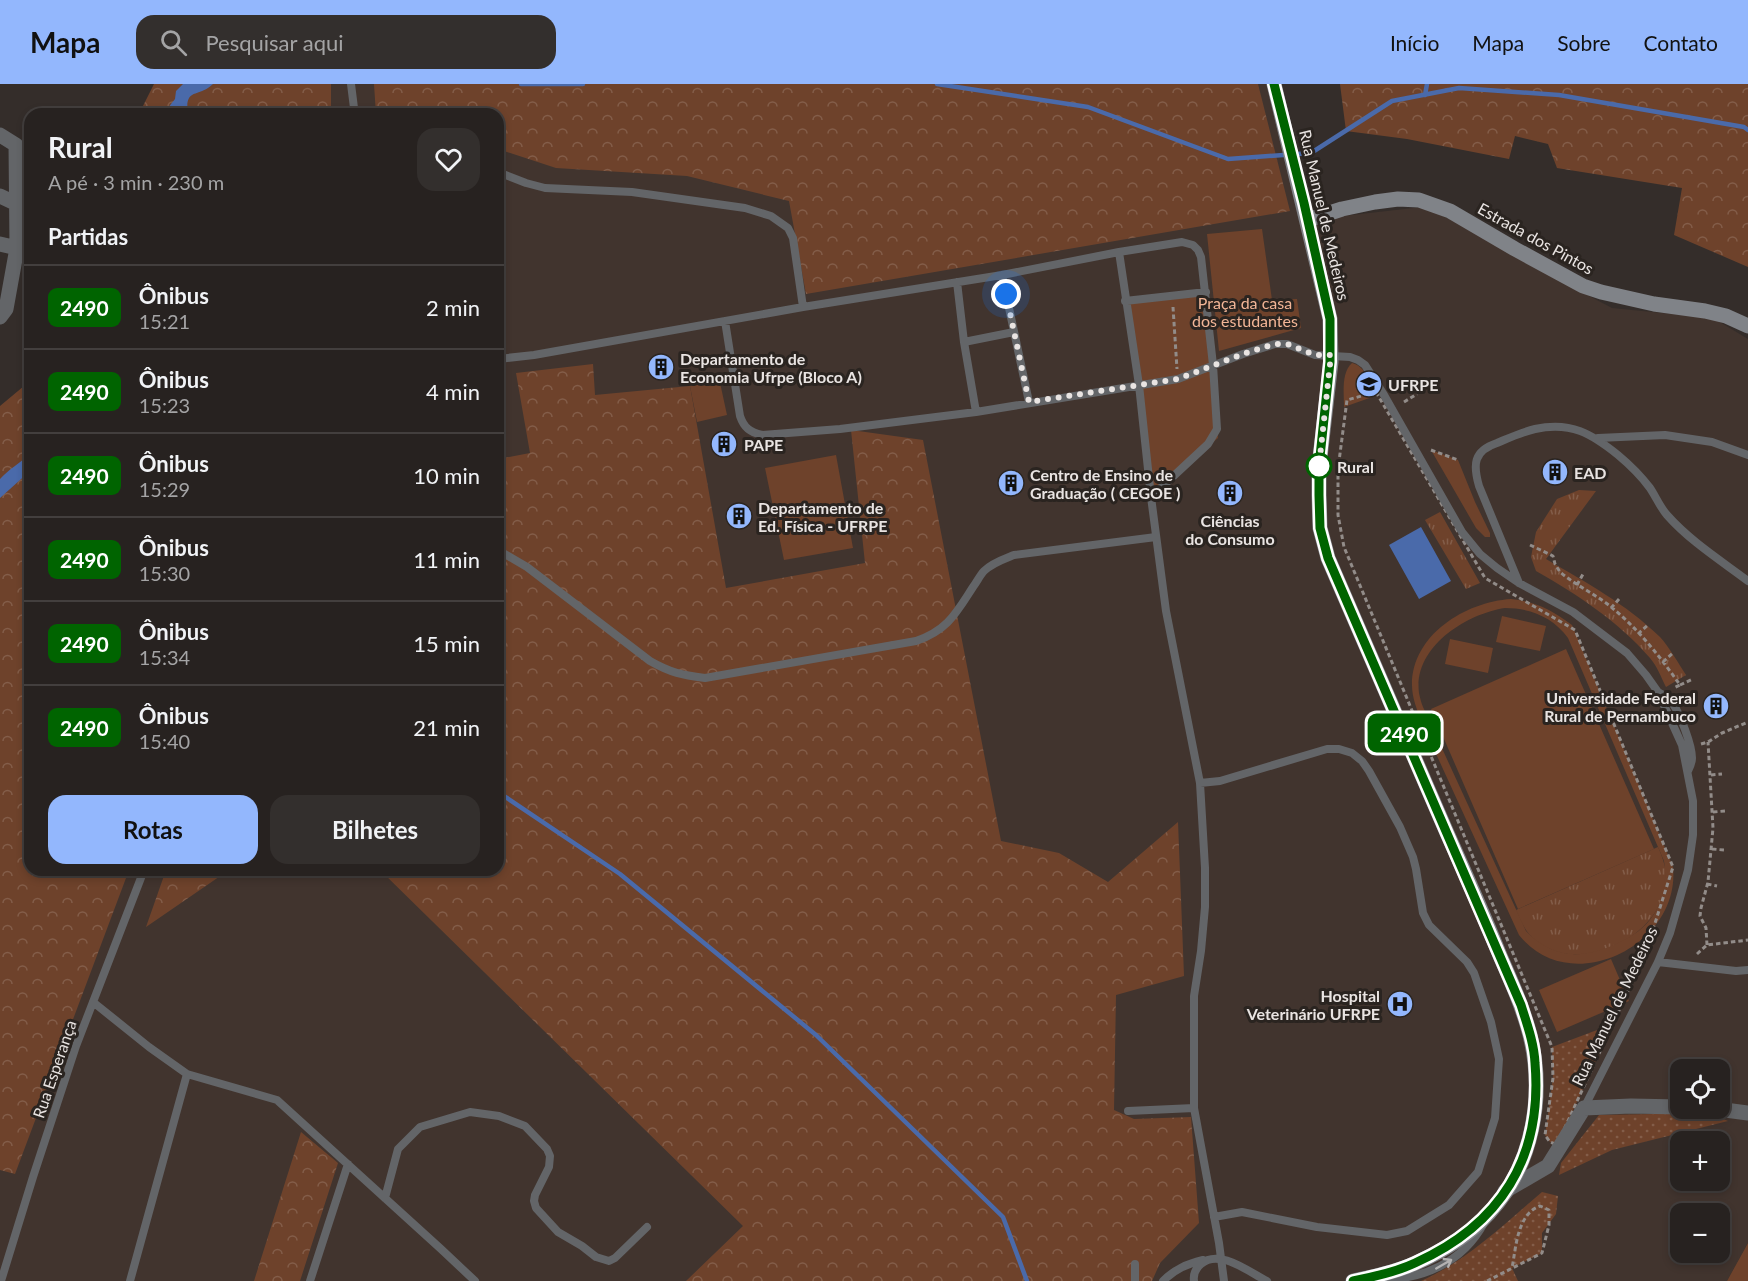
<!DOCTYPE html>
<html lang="pt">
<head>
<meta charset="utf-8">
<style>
	body { margin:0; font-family:Lato,sans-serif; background:#332f2d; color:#f1f3f6; height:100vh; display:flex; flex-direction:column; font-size:22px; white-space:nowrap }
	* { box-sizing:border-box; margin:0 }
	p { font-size:20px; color:#a4a4a5 }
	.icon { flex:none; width:33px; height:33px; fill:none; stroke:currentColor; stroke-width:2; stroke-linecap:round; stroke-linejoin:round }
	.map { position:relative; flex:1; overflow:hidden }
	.side { position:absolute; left:24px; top:24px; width:480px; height:768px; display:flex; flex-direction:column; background:#272220; border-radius:18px; box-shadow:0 3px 9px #0003,0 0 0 2px #433f3e }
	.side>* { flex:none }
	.badge { padding:0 12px; border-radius:9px; font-size:21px; line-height:39px }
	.fabs { position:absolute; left:1670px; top:975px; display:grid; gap:12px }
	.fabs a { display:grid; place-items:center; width:60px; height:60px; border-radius:12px; background:#272220; box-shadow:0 3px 9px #0003,0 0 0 2px #433f3e; font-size:30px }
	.you { position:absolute; width:30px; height:30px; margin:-15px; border:4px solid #fff; border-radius:50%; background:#1a73e8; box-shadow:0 0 0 9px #1a73e833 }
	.map>.badge { position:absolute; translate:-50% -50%; box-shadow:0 0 0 3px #fff }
	h2 { padding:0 24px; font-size:22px; line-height:54px }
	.round { display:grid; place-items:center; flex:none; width:63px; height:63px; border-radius:18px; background:#332f2d }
	.head { display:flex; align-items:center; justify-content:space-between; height:102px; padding:0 24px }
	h1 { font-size:28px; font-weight:700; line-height:45px }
	.cta { display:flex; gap:12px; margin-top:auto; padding:12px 24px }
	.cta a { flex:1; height:69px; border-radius:18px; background:#93b7fd; color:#111; font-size:24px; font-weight:700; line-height:69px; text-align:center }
	.cta a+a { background:#332f2d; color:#f1f3f6 }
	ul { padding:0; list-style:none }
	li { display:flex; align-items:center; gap:18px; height:84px; padding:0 24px; border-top:2px solid #433f3e }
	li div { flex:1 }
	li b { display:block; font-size:22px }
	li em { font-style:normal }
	li .badge { min-width:66px; font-weight:700; text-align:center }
	header { display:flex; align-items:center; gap:36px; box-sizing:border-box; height:84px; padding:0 30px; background:#93b7fd; color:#111 }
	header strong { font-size:28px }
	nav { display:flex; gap:33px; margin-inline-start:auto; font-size:21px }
	.search { width:420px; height:54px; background:#332f2d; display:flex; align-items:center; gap:15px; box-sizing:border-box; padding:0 21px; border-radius:18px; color:#a4a4a5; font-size:22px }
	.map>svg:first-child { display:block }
	.built { fill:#41342e; fill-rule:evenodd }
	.grass { fill:url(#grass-tufts) }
	.forest { fill:url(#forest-crowns) }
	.park { fill:#6e422b; fill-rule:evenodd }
	.garden { fill:url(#garden-dots) }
	.water { fill:#4a6aaa }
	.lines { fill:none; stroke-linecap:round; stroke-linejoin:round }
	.stream { stroke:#4a6aaa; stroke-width:4.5 }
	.path { stroke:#928c89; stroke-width:3; stroke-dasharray:4.5 3; stroke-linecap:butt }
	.lane { stroke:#636568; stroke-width:8 }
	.street { stroke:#636568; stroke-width:15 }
	.secondary { stroke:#808388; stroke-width:15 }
	.oneway { stroke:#b3b1b1 }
	.line-casing { stroke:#fff; stroke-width:14 }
	.line { stroke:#006400; stroke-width:9 }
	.walk { stroke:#e9e4e2; stroke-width:6; stroke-dasharray:0 10.8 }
	.stop-dot { fill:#fff; stroke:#006400; stroke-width:3 }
	.labels { text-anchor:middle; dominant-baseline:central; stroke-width:6; stroke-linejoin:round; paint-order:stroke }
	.street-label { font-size:16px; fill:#e9e4e2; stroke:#2a2420 }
	.park-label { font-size:16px; fill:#f2b596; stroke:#2a2420 }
	.poi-label { font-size:16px; font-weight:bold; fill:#e9e4e2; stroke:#2a2420; text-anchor:start }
	.stop-label { font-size:16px; font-weight:bold; fill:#e9e4e2; stroke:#2a2420; text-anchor:start }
</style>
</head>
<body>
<header>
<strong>Mapa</strong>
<div class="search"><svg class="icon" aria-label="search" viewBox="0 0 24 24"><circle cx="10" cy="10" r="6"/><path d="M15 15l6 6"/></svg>Pesquisar aqui</div>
<nav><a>Início</a><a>Mapa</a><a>Sobre</a><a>Contato</a></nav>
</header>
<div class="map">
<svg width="1748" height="1197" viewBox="0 0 1748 1197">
	<defs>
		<pattern id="grass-tufts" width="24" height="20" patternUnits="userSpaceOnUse" patternTransform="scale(1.5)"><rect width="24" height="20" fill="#6e422b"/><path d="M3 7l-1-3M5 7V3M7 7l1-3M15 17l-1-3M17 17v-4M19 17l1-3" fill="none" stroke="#835d49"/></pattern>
		<pattern id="forest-crowns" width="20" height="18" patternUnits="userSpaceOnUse" patternTransform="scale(1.5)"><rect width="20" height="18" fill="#6e422b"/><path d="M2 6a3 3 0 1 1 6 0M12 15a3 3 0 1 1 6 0" fill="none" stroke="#835d49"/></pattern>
		<pattern id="garden-dots" width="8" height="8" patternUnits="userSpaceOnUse" patternTransform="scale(1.5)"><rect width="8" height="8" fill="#6e422b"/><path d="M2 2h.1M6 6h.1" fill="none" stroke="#835d49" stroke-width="1.8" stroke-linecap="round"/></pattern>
	</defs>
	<rect width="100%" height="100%" fill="#342d2a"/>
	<path class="built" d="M223,0H1274L1308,136L1422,123L1463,141L1538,185L1612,224L1713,234L1748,255V1159L1727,1197H0V420L30,786H498V30H201ZM1680,986H1719V1024H1680ZM1680,1058H1719V1096H1680ZM1680,1130H1719V1168H1680Z"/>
	<path class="grass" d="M1579,406L1596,407L1546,475C1587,499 1626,520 1660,553C1670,564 1678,579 1686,591L1666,603C1661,593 1657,582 1650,574C1618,537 1578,511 1536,487L1531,473L1536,448L1557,415Z
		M1440,428L1480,499L1466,505L1425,436Z
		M1658,763C1662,772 1665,780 1666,790C1669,849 1583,894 1536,857C1526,849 1521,838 1516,826Z"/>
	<path class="forest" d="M154,0H331V30H139Z
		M374,0H1258L1290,127L806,210L789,117L687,92L556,84L498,65V30H376Z
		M1340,0H1748V183L1674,151L1682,104L1557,84L1548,60L1515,52L1509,75L1407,55L1346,47Z
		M593,280L595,311L690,302L726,504L865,479L851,346L923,356L1001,757L1059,769L1108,798L1178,738L1184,892L1116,911L1114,1026L1134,1035L1191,1033L1199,1139L1160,1179L1152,1197H686L743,1142L380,786H498V375L530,369L516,289Z
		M30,297V786H129L15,1090L0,1086V322Z
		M166,786H229L146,843Z
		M301,1048L338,1079L300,1197H254Z"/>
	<path class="park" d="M1262,145L1272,216L1297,215L1301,244L1219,267L1207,150Z
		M1204,210L1218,354L1150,412L1128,219Z
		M1352,279C1365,282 1372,300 1378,311L1344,323C1344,309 1341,289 1352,279Z
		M719,294L727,331L697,338L690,302Z
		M1431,366L1458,376L1475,418L1490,449V453H1485L1476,444Z
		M836,371L853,464L784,476L765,384Z
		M1511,515C1537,518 1551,526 1572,541L1673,783C1681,861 1570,916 1519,851L1421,637C1417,625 1412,614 1412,601C1412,551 1465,518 1511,515ZM1505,524C1530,524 1553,533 1568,554L1664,777C1667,796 1664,814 1654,830C1646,843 1632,853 1618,859C1584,875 1554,876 1526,847L1423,623C1421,618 1420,614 1419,609C1413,563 1466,530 1505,524Z
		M1502,532L1546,542L1540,567L1496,558Z
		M1450,555L1493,564L1488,589L1445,580Z
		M1566,565L1654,765L1518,825L1431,625Z
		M1611,875L1629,917L1557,948L1539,906Z
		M1748,1159V1197H1727Z"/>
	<path class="garden" d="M1613,940L1561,1052L1555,1060L1550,1058L1545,1051L1553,994L1552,963Z
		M1709,1029L1728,1037L1612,1066L1559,1091L1561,1079L1599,1031Z
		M1542,1108L1558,1112L1556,1130L1542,1149V1169L1512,1184L1518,1197H1421C1468,1176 1504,1140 1542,1108Z"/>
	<path class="water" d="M183,0H213C199,14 184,3 188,30H163L175,15L176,7Z
		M30,370V387L0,414V395C9,385 20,379 30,370Z
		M1421,443L1451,497L1419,515L1389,461Z"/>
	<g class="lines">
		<path class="stream" d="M521,0H583
			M937,0L1088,23L1228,75L1311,69L1392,17L1459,4L1559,11L1744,43L1748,46
			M1425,11L1427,0
			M498,708L620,790L816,951L1003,1133L1027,1197"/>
		<path class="path" d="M1173,223L1177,285
			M1376,308L1485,494L1575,546L1673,783L1648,861L1639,883L1561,1052L1555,1060L1550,1058L1545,1051L1553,994L1552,963L1344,463L1338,431V385L1347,316Z
			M1404,318L1417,310
			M1431,366L1458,376
			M1530,461L1553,472L1555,480L1560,488C1574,500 1591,508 1606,519C1635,541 1659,571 1680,601L1674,604
			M1577,501L1583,490
			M1611,524L1620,514
			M1638,550L1649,540
			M1663,578L1673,569
			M1680,601L1693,595
			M1701,660L1708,658L1722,649L1748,638
			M1711,691L1722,690
			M1713,728L1725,727
			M1712,765L1724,766
			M1707,800L1717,802
			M1707,861L1706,844L1700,832L1701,824L1708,798L1713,744L1708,658
			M1697,870L1707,861L1748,856
			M1487,1197L1542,1169L1549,1141V1126L1540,1122C1517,1130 1516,1164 1512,1184"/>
		<path class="lane" d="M351,0L354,24L353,30
			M498,88L526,99L545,104L632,108L745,124L771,132L788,144L793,154L803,223
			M1119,168L1139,301L1151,413
			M1002,191L1119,168L1182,158L1193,161L1198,166L1201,173L1213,281L1217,345L1208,360L1151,413L1166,527L1200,699L1205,784V823L1201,867L1194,912V1024L1219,1159L1224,1197
			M957,198L964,258L976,328
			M1125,217L1206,208
			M725,237L740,332C744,344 750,348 762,351L840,345L976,328L1178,295L1243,270L1275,260H1287L1315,271L1350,273L1358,276L1365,281L1384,311L1462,448L1480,470L1497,484L1519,499L1573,528L1627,569L1646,591L1658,608L1682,661L1693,717V751L1688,786L1670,849L1658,878L1584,1024
			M964,258L1014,248
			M498,275L534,271L803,223L1002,191L1029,318
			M1598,354L1665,351L1712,358L1748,371
			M498,466L527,483L650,577C671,589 682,591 705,594L916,557C948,546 956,529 973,503C977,498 980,491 984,487C992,479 1004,475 1014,471L1156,453
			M1519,499L1479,402C1473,381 1473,367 1497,359C1509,354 1522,348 1535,345C1571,337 1592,350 1618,371C1630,381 1641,392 1650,404C1656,413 1660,423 1667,431C1690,457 1720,476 1748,497
			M1658,608C1664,611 1669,614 1673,620C1680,630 1692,661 1692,674C1692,678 1690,683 1688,687
			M1200,699L1220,697L1327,665H1339L1352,669L1362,677L1369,687L1400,743L1413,773L1416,785L1423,829L1429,841L1467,878L1474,889L1491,938L1499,975L1495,1034L1478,1088L1449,1121L1407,1147L1387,1151L1317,1143L1242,1128L1214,1133
			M1658,878L1736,887L1748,886
			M93,918L149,963L187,990L130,1197
			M187,990L277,1016L441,1165L475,1197
			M1128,1027L1194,1024
			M385,1114L398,1065L420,1043L470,1028L499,1032L525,1042L547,1065L550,1072L549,1083L535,1111L534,1117L536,1124L558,1148L582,1162L596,1173L609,1177L615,1174L647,1143
			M1378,1195C1422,1197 1463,1178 1484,1139
			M1,1197L33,1093L76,962L144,786
			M310,1197L348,1080
			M1135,1197V1180
			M1163,1197C1175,1185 1187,1180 1203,1176
			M1194,1197C1193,1190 1195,1185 1201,1180C1219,1164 1249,1188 1267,1197"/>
		<path class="street" d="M0,51L16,61L17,164L6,225L0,233
			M0,112L17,120
			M0,160L17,164
			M1710,1024L1748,1029
			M1505,1107L1548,1082L1584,1024L1631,1022L1680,1023"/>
		<path class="secondary" d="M1274,0L1330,235L1331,278L1319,382V411L1320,444L1328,474C1368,566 1407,658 1447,749C1466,791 1484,832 1501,874C1512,899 1523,924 1530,951C1545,1012 1533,1082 1489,1129C1469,1151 1441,1168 1414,1180C1395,1188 1373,1193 1353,1197
			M1308,136L1342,125L1375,118L1398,115L1419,116L1450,127L1515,165L1583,202L1601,208L1654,220L1705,227L1726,232L1748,242"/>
	</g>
	<defs><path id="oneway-shaft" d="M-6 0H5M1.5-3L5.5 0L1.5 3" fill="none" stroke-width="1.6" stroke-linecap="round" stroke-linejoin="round" transform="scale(1.5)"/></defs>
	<use class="oneway" href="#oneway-shaft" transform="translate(1444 1180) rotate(-30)"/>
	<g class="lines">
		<defs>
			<path id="line" d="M1274,0L1304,119L1330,235V278L1319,382V411L1320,444L1328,474L1521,921C1527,940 1534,959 1535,979C1543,1074 1500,1141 1415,1179C1396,1188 1373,1193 1353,1197"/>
		</defs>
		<use href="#line" class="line-casing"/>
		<use href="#line" class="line"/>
		<path class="walk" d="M1006,210L1029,318L1178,295L1243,270L1275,260H1287L1315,271H1331L1319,382"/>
	</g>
	<defs>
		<symbol id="building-disc" viewBox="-11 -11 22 22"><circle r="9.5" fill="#93b7fd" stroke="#2a2420"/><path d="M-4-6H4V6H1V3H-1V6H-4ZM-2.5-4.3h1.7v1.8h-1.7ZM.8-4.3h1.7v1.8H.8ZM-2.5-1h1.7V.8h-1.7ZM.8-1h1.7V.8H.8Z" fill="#111"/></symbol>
		<symbol id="university-disc" viewBox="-11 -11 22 22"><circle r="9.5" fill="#93b7fd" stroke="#2a2420"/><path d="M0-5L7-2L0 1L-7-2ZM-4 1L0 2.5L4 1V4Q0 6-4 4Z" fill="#111"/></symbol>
		<symbol id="hospital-disc" viewBox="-11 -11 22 22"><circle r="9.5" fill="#93b7fd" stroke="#2a2420"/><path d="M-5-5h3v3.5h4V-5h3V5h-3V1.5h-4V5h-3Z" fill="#111"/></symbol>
	</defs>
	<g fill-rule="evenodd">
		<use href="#building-disc" x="646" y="268" width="30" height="30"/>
		<use href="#university-disc" x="1354" y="285" width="30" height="30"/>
		<use href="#building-disc" x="709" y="345" width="30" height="30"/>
		<use href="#building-disc" x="1540" y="373" width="30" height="30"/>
		<use href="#building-disc" x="996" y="384" width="30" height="30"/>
		<use href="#building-disc" x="1215" y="394" width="30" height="30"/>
		<use href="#building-disc" x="724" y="417" width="30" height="30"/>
		<use href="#building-disc" x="1701" y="607" width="30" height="30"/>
		<use href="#hospital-disc" x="1385" y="905" width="30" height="30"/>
	</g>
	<circle class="stop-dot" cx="1319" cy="382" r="12"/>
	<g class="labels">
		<g class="street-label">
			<text transform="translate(1325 131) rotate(77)">Rua Manuel de Medeiros</text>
			<text transform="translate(1536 154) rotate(29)">Estrada dos Pintos</text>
			<text transform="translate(1614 922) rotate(-64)">Rua Manuel de Medeiros</text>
			<text transform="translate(54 985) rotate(-71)">Rua Esperança</text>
		</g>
		<g class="park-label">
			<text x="1245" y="218">Praça da casa<tspan x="1245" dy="18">dos estudantes</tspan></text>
		</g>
		<g class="poi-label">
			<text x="680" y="274">Departamento de<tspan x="680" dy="18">Economia Ufrpe (Bloco A)</tspan></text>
			<text x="1388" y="300">UFRPE</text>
			<text x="744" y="360">PAPE</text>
			<text x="1574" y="388">EAD</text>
			<text x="1030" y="390">Centro de Ensino de<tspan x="1030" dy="18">Graduação ( CEGOE )</tspan></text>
			<text x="758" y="423">Departamento de<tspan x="758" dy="18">Ed. Física - UFRPE</tspan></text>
			<text x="1230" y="436" text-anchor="middle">Ciências<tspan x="1230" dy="18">do Consumo</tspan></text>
			<text x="1696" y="613" text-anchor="end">Universidade Federal<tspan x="1696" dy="18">Rural de Pernambuco</tspan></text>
			<text x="1380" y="911" text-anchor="end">Hospital<tspan x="1380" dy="18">Veterinário UFRPE</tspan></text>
		</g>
		<g class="stop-label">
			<text x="1337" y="382">Rural</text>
		</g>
	</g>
</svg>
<div class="fabs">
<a><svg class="icon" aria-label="locate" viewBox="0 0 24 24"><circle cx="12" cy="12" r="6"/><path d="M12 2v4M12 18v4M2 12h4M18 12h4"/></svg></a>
<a>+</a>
<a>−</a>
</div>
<div class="you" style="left:1006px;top:210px"></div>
<b class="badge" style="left:1404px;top:649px;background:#006400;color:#fff">2490</b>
<section class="side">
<div class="head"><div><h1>Rural</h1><p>A pé · 3 min · 230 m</p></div><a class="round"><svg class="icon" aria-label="heart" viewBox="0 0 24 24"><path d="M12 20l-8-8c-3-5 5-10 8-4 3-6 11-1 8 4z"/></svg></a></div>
<h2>Partidas</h2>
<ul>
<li><span class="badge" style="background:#006400;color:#fff">2490</span><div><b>Ônibus</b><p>15:21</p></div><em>2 min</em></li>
<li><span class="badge" style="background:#006400;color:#fff">2490</span><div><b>Ônibus</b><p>15:23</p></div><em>4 min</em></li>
<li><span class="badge" style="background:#006400;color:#fff">2490</span><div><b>Ônibus</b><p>15:29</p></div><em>10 min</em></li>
<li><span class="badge" style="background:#006400;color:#fff">2490</span><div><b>Ônibus</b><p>15:30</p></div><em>11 min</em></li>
<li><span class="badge" style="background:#006400;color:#fff">2490</span><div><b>Ônibus</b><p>15:34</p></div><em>15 min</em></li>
<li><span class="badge" style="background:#006400;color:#fff">2490</span><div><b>Ônibus</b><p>15:40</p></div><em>21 min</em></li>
</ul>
<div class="cta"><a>Rotas</a><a>Bilhetes</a></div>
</section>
</div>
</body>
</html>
